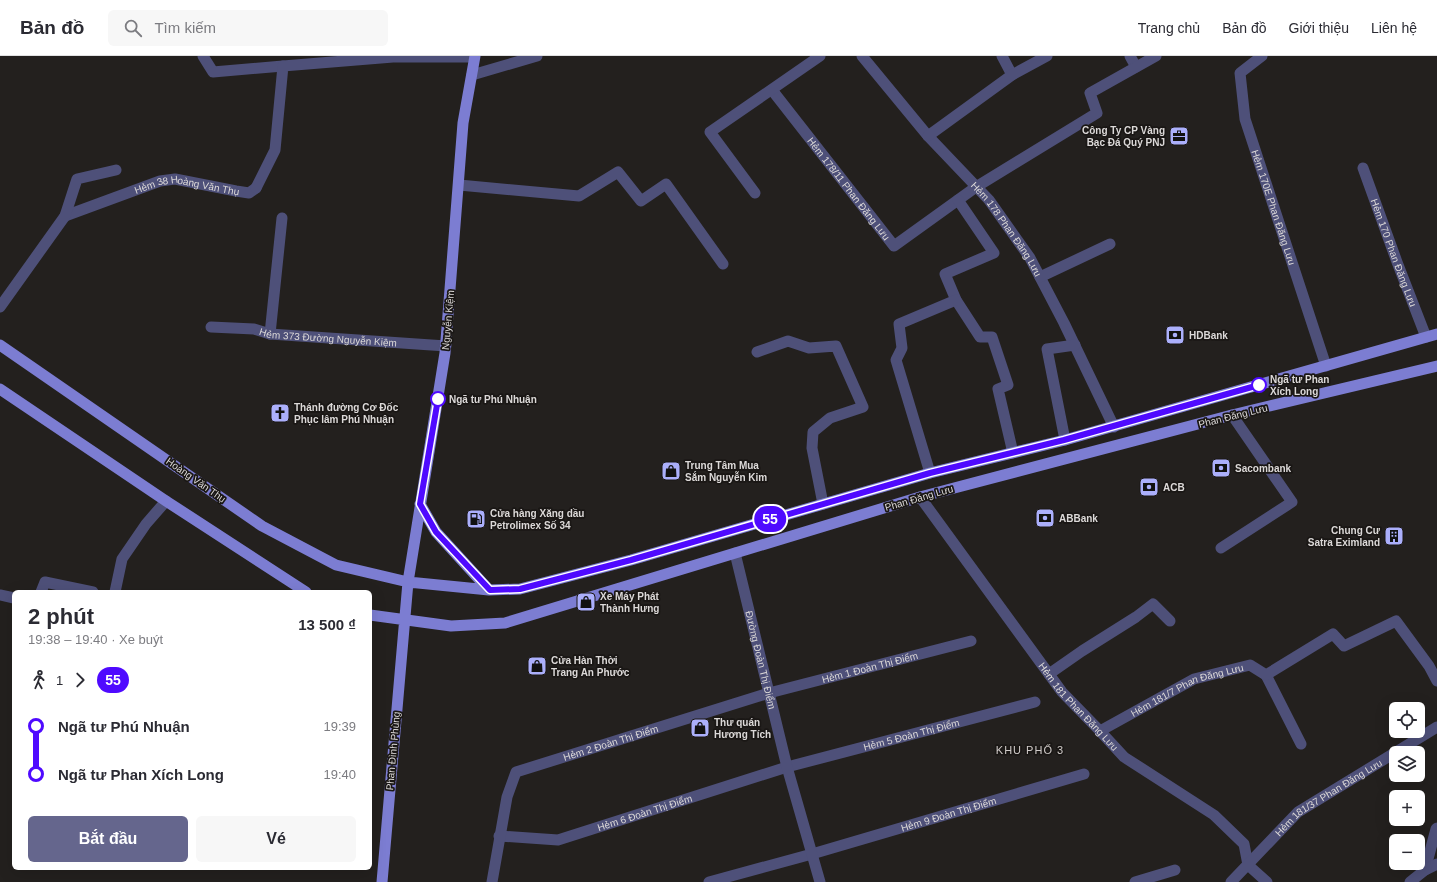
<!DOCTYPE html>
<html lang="vi">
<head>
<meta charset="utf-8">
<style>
	body { margin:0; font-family:Arial,sans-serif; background:#f7f7f7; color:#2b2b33; height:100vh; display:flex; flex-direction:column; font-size:15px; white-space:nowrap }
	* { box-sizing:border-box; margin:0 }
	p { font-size:13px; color:#7c7c81 }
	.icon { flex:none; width:22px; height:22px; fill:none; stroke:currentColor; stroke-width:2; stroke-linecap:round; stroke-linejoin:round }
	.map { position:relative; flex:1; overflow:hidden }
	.side { position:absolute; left:12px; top:534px; width:360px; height:280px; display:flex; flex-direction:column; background:#fff; border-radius:6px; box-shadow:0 4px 16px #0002 }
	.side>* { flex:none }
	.badge { padding:0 8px; border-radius:13px; font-size:14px; line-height:26px }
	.tools { position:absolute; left:1389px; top:646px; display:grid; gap:8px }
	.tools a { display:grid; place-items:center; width:36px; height:36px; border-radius:6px; background:#fff; box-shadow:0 4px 16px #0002; font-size:20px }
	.map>.badge { position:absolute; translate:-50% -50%; box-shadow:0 0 0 2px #fff }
	.legs { display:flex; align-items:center; gap:6px; height:44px; padding:0 16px; font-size:13px }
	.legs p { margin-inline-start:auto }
	.summary { display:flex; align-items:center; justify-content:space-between; height:68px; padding:0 16px }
	h1 { font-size:22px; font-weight:800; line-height:30px }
	.cta { display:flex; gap:8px; margin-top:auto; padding:8px 16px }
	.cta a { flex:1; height:46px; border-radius:6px; background:#65668d; color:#fff; font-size:16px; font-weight:800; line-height:46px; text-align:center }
	.cta a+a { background:#f7f7f7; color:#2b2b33 }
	ul { padding:0 16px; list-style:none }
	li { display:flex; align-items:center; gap:14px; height:48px; font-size:15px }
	li i { display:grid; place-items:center; width:6px; height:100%; margin:0 5px; background:currentColor }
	li i::after { content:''; width:10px; height:10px; margin:-5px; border:3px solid; border-radius:50%; background:#fff }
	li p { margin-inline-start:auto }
	li:first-child i { background:linear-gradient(#0000 50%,currentColor 0) }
	li:last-child i { background:linear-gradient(currentColor 50%,#0000 0) }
	header { display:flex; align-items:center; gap:24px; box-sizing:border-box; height:56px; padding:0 20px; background:#fff; border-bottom:1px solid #e1e1e2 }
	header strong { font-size:19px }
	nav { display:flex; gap:22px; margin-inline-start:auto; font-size:14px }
	.search { width:280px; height:36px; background:#f7f7f7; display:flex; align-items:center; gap:10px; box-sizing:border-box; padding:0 14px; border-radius:6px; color:#7c7c81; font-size:15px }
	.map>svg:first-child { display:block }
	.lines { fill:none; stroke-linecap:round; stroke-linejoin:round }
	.service { stroke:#4e5079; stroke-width:11 }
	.minor { stroke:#4e5079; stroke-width:11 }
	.primary { stroke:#7c7dd2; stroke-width:11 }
	.line-1-casing { stroke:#fff; stroke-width:9 }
	.line-1 { stroke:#4f0aff; stroke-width:6 }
	.stop-1-dot { fill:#fff; stroke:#4f0aff; stroke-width:2 }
	.labels { text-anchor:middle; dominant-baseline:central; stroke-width:3.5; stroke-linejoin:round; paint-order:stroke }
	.poi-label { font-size:10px; font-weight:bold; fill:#dcd9d8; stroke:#1a1715; text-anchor:start }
	.street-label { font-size:10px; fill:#dcd9d8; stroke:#1a1715 }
	.stop-label { font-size:10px; font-weight:bold; fill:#dcd9d8; stroke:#1a1715; text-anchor:start }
	.neighbourhood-label { font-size:11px; letter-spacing:1px; fill:#d0cbc9; stroke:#1a1715 }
</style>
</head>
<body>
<header>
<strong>Bản đồ</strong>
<div class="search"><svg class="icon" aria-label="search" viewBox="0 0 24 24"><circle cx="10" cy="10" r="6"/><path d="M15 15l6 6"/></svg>Tìm kiếm</div>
<nav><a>Trang chủ</a><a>Bản đồ</a><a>Giới thiệu</a><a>Liên hệ</a></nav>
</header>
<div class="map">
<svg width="1437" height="826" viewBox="0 0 1437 826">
	<rect width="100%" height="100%" fill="#23201e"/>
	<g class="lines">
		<g class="service">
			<path d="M203,0L213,16L283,10"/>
			<path id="s1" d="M862,0L928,80L989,144L1030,202L1064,267L1114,371"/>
			<path d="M1002,0L1012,19"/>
			<path d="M1130,0L1136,11"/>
			<path id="s2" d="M1262,0L1240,17L1245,63L1326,310"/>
			<path d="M472,19L537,0"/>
			<path id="s3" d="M772,34L894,190L976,131L1097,57L1090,37L1156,0"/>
			<path d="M928,80L1012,19L1047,0"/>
			<path id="s4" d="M1363,112L1397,206L1426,281"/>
			<path d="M459,129L579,140L618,116L641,145L666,128L723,208"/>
			<path d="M755,137L710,76L820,0"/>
			<path d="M958,144L994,197L945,218L956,244L980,281H992L1008,329L998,333L1013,397"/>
			<path id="s5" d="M65,160L160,125L175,123L236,135L249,137L256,132"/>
			<path d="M1040,221L1110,188"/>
			<path d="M757,296L788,285L809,292L836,290L863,351L830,362L813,376L812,392L823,448"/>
			<path d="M1065,384L1047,293L1075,289"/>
			<path d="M930,417L896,304L902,292L899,268L956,244"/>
			<path id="s6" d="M920,441L1062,636L1100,675L1124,701L1214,759L1244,788L1248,809L1267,826"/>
			<path d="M1221,492L1292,446L1232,359"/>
			<path d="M41,536L45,526L93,536"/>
			<path d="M115,536L122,503L146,468L166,445"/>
			<path d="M0,539L14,542"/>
			<path d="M1049,618L1082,595L1136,561L1153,548L1170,565"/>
			<path d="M1266,619L1301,688"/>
			<path id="s7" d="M1100,675L1194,623L1250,609L1266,619L1333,578L1344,590L1396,565L1429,610L1437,625"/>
			<path id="s8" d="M499,780L558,784L787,711L1035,646"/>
			<path d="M1425,814L1436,773L1437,772"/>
			<path id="s9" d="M492,826L507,741L516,716L769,637L971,585"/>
			<path id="s10" d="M709,826L812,798L1084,718"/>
			<path d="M1135,826L1175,814"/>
			<path id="s11" d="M1231,826L1298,756L1437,671"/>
			<path d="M1410,826L1425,814L1437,808"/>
		</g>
		<g class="minor">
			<path d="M256,132L275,94L283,10L393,1H474"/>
			<path d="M0,251L65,160L77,123L116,114"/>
			<path id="s12" d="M211,271L254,273L270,278L446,290"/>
			<path d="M270,278L282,162"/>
			<path id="s13" d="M735,497L787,711L820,826"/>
		</g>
		<path class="primary" d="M0,289L262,470L336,509L408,526L489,534L520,533L631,504L930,417L1065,384L1437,278
			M0,333L166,445L306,536
			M420,448L436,476L489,534
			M370,559L451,570L505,567L920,441L1232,359L1437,310
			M382,826L408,526L445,297L463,67L475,0"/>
	</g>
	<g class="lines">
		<defs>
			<path id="line-1" d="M438,343L420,448L436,476L490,534L520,533L631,504L930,417L1064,384L1259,329"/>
		</defs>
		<use href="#line-1" class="line-1-casing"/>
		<use href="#line-1" class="line-1"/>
	</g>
	<defs>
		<symbol id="office-square" viewBox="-11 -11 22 22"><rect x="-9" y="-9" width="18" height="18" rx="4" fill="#abaffb" stroke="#1a1715"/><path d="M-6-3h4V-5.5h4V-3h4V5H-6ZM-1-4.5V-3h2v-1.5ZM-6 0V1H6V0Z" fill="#111"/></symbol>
		<symbol id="bank-square" viewBox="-11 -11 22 22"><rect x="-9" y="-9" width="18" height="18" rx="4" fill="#abaffb" stroke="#1a1715"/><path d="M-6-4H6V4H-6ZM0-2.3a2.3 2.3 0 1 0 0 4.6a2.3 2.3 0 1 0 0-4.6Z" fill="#111"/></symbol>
		<symbol id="church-square" viewBox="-11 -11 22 22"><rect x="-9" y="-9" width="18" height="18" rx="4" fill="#abaffb" stroke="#1a1715"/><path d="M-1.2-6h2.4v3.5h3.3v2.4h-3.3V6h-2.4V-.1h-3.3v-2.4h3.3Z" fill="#111"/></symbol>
		<symbol id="shop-square" viewBox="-11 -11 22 22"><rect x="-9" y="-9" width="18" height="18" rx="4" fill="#abaffb" stroke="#1a1715"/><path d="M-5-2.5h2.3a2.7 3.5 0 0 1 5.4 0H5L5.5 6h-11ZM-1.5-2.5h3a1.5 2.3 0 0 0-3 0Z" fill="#111"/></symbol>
		<symbol id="fuel-square" viewBox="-11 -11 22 22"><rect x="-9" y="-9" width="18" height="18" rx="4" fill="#abaffb" stroke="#1a1715"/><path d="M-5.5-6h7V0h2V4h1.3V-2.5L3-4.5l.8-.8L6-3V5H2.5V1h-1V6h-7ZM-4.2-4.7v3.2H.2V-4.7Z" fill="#111"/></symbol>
		<symbol id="building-square" viewBox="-11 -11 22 22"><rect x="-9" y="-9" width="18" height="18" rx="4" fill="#abaffb" stroke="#1a1715"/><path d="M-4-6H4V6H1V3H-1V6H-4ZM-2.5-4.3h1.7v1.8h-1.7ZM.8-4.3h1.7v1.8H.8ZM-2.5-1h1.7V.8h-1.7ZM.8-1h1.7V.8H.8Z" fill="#111"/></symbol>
	</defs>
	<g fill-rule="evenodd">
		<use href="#office-square" x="1168" y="69" width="22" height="22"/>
		<use href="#bank-square" x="1164" y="268" width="22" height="22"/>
		<use href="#church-square" x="269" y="346" width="22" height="22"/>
		<use href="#bank-square" x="1210" y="401" width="22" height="22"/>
		<use href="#shop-square" x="660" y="404" width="22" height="22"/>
		<use href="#bank-square" x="1138" y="420" width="22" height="22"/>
		<use href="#bank-square" x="1034" y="451" width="22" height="22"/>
		<use href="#fuel-square" x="465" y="452" width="22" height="22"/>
		<use href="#building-square" x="1383" y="469" width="22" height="22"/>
		<use href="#shop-square" x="575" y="535" width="22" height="22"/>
		<use href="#shop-square" x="526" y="599" width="22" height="22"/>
		<use href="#shop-square" x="689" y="661" width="22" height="22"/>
	</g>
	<g class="stop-1-dot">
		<circle cx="1259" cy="329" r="7"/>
		<circle cx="438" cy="343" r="7"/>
	</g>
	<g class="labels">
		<g class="poi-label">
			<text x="1165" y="74" text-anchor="end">Công Ty CP Vàng<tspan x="1165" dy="12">Bạc Đá Quý PNJ</tspan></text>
			<text x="1189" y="279">HDBank</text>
			<text x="294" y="351">Thánh đường Cơ Đốc<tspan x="294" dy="12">Phục lâm Phú Nhuận</tspan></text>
			<text x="685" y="409">Trung Tâm Mua<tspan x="685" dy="12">Sắm Nguyễn Kim</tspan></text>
			<text x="1235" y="412">Sacombank</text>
			<text x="1163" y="431">ACB</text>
			<text x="490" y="457">Cửa hàng Xăng dầu<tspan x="490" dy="12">Petrolimex Số 34</tspan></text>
			<text x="1059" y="462">ABBank</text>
			<text x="1380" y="474" text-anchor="end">Chung Cư<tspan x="1380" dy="12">Satra Eximland</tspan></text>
			<text x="600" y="540">Xe Máy Phát<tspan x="600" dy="12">Thành Hưng</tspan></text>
			<text x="551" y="604">Cửa Hàn Thời<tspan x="551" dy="12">Trang An Phước</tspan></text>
			<text x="714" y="666">Thư quán<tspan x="714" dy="12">Hương Tích</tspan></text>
		</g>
		<g class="street-label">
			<text stroke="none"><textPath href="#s3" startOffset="125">Hẻm 178/11 Phan Đăng Lưu</textPath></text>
			<text stroke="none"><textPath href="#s5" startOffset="128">Hẻm 38 Hoàng Văn Thụ</textPath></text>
			<text stroke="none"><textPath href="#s2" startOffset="167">Hẻm 170E Phan Đăng Lưu</textPath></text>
			<text stroke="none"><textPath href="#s1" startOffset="226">Hẻm 178 Phan Đăng Lưu</textPath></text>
			<text stroke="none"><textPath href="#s4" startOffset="90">Hẻm 170 Phan Đăng Lưu</textPath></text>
			<text transform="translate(448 264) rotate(-85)">Nguyễn Kiệm</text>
			<text stroke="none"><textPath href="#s12" startOffset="118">Hẻm 373 Đường Nguyễn Kiệm</textPath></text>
			<text transform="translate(1233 360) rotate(-14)">Phan Đăng Lưu</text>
			<text transform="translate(196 424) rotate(35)">Hoàng Văn Thụ</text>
			<text transform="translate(919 442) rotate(-16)">Phan Đăng Lưu</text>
			<text stroke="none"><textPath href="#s13" startOffset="110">Đường Đoàn Thị Điểm</textPath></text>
			<text stroke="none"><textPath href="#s9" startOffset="482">Hẻm 1 Đoàn Thị Điểm</textPath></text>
			<text stroke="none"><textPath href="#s7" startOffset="97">Hẻm 181/7 Phan Đăng Lưu</textPath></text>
			<text stroke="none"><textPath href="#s6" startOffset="263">Hẻm 181 Phan Đăng Lưu</textPath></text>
			<text stroke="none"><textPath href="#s8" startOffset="428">Hẻm 5 Đoàn Thị Điểm</textPath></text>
			<text stroke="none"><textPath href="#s9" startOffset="212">Hẻm 2 Đoàn Thị Điểm</textPath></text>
			<text transform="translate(393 695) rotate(-85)">Phan Đình Phùng</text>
			<text stroke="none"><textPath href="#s11" startOffset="130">Hẻm 181/37 Phan Đăng Lưu</textPath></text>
			<text stroke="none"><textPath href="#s8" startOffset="150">Hẻm 6 Đoàn Thị Điểm</textPath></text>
			<text stroke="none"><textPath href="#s10" startOffset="249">Hẻm 9 Đoàn Thị Điểm</textPath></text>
		</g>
		<g class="stop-label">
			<text x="1270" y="323">Ngã tư Phan<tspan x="1270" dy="12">Xích Long</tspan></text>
			<text x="449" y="343">Ngã tư Phú Nhuận</text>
		</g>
		<g class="neighbourhood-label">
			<text x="1030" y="694">KHU PHỐ 3</text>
		</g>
	</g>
</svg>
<div class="tools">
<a><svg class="icon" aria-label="locate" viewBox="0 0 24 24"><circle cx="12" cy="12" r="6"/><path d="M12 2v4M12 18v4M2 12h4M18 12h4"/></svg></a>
<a><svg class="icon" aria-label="layers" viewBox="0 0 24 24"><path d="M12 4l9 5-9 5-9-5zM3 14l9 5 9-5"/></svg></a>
<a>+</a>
<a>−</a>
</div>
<b class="badge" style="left:770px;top:463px;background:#4f0aff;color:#fff">55</b>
<section class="side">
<div class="summary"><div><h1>2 phút</h1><p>19:38 – 19:40 · Xe buýt</p></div><b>13 500 ₫</b></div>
<div class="legs"><svg class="icon" aria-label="walk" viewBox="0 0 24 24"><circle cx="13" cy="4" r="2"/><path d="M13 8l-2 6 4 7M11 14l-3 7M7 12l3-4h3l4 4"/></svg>1<svg class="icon" aria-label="forward" viewBox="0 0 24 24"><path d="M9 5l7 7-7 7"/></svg><b class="badge" style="background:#4f0aff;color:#fff">55</b></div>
<ul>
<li><i style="color:#4f0aff"></i><b>Ngã tư Phú Nhuận</b><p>19:39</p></li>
<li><i style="color:#4f0aff"></i><b>Ngã tư Phan Xích Long</b><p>19:40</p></li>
</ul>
<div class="cta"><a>Bắt đầu</a><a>Vé</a></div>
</section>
</div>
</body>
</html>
